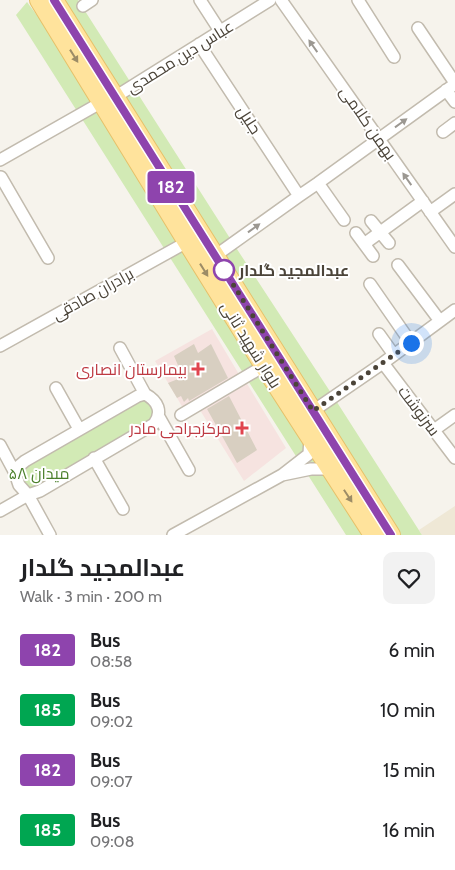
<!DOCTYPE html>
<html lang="en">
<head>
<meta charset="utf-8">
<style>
	body { margin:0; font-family:Cabin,Cairo,sans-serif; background:#f2f2f2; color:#202124; height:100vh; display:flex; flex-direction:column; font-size:19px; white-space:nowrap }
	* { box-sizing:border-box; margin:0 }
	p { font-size:16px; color:#757577 }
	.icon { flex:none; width:28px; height:28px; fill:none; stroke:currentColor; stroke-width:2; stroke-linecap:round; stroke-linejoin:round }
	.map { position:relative; height:535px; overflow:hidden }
	.side { display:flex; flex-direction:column; background:#fff; flex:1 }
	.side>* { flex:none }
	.badge { padding:0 10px; border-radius:4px; font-size:18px; line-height:32px }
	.you { position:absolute; width:25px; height:25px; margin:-12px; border:4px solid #fff; border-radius:50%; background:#1a73e8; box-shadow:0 0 0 8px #1a73e833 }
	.map>.badge { position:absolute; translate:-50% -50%; box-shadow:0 0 0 2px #fff }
	.round { display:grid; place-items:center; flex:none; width:52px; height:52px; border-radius:10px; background:#f2f2f2 }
	.summary { display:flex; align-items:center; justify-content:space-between; height:85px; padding:0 20px }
	h1 { font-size:24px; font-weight:700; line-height:38px }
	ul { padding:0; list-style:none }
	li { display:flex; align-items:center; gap:15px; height:60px; padding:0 20px }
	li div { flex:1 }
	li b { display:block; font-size:19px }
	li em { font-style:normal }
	li .badge { min-width:55px; font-weight:700; text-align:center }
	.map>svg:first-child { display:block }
	.education { fill:#efe8d6 }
	.medical { fill:#f6e3e0 }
	.green { fill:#d2eab5 }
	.building { fill:#d8cfc1 }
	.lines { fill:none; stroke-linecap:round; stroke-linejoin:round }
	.minor-casing { stroke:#c2bbae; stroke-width:14 }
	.primary-casing { stroke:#e6c16a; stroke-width:20 }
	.minor { stroke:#fff; stroke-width:11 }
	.primary { stroke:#ffe39c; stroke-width:18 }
	.oneway { fill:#9c9892 }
	.oneway2 { fill:#9c8c66 }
	.line-casing { stroke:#fff; stroke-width:11 }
	.line { stroke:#8e44ad; stroke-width:8 }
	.walk { stroke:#4b4439; stroke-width:5; stroke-dasharray:0 9 }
	.stop-dot { fill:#fff; stroke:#8e44ad; stroke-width:2.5 }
	.health-dot { fill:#e0444e; stroke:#fff; stroke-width:2 }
	.labels { text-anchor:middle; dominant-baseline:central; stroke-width:4; stroke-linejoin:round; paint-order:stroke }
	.street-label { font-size:16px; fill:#4b4439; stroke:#fff }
	.stop-label { font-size:16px; font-weight:bold; fill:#4b4439; stroke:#fff; text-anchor:start }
	.health-label { font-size:16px; fill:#be3a42; stroke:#fff; text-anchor:end }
	.park-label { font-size:16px; fill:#4a7f2a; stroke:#fff }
</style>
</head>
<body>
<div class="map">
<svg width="455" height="535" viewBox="0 0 455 535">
	<rect width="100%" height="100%" fill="#f6f3ec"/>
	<path class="education" d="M455,506V535H422L419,530Z"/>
	<path class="medical" d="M212,329L240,376L183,408L155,361Z
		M246,382L286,448L244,481L198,407Z"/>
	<path class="green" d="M54,0H78L233,243L333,396L422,535H391Z
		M27,2L102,102L373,535H346L16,15Z
		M145,394L159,417L35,493L19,485V466Z"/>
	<path class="building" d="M194,344L198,353L211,344L228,378L189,401L188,398L184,402L181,396L177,398L168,383L183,377L174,356Z
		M229,396L257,450L237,463L207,409Z"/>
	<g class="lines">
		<defs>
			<path id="minor" d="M200,0L220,31
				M281,0L455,247
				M358,0L394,57
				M83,6L92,0
				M418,28L455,83
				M199,44L299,196
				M446,90L455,102
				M115,97L270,0
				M443,132L455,123
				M0,160L102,102
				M1,177L48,258
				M318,183L344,220
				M430,212L455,194
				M371,221L389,243
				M356,233L373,256
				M364,244L423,201
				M215,256L299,196L318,183L455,84
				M398,265L440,321
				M370,284L411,343
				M379,334L394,355
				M0,346L187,242
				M120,348L145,394
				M383,363L455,458
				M56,388L79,429
				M145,394C158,401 163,412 154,424L40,491L28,495L19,485L15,473L19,466L25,461L138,396Z
				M313,411L383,363L455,310
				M181,415L264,366
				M159,417L189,470
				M434,430L455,415
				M310,438L309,454L282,475L311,469H330
				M0,445L15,473
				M94,458L123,509
				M0,511L28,495L50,535
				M173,535L282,475"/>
			<path id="primary" d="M39,0L187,242L264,366L373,535
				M54,0L391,535"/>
		</defs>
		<use href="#minor" class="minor-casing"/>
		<use href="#primary" class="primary-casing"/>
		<use href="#minor" class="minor"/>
		<use href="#primary" class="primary"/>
	</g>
	<defs><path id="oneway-solid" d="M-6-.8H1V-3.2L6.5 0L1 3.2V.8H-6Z" transform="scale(1.25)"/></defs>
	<g class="oneway">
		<use href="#oneway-solid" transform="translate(313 46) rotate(-125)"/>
		<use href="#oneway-solid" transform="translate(401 123) rotate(-36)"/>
		<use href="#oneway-solid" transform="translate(407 179) rotate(-125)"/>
		<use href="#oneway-solid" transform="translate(254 228) rotate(-36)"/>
	</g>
	<g class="oneway2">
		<use href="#oneway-solid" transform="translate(74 56) rotate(58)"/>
		<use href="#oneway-solid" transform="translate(204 270) rotate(58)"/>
		<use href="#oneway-solid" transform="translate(348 496) rotate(57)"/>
	</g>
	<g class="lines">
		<defs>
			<path id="line" d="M54,0L391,535"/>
		</defs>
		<use href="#line" class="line-casing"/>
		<use href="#line" class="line"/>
		<path class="walk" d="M224,270L313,411L411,343"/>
	</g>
	<circle class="stop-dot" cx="224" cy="270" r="10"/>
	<g class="health-dot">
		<path d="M195.5 361.5h5v5h5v5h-5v5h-5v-5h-5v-5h5z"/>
		<path d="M239.5 420.5h5v5h5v5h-5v5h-5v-5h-5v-5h5z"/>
	</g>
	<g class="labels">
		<g class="street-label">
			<text transform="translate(180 57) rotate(-32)">عباس دین محمدی</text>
			<text transform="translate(249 120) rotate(57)">جلیل</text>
			<text transform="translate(368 123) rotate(55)">بهمن کلامی</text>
			<text transform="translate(93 294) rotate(-29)">برادران صادقی</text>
			<text transform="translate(251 345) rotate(58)">بلوار شهید ثانی</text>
			<text transform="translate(419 411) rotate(53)">سرنوشت</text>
		</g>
		<g class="stop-label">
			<text x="239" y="270">عبدالمجید گلدار</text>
		</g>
		<g class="health-label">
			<text x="187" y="369">بیمارستان انصاری</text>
			<text x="231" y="428">مرکزجراحی مادر</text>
		</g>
		<g class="park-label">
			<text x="39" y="473">میدان ۵۸</text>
		</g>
	</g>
</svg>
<div class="you" style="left:411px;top:343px"></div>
<b class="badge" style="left:171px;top:187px;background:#8e44ad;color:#fff">182</b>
</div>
<section class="side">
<div class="summary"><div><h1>عبدالمجید گلدار</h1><p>Walk · 3 min · 200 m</p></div><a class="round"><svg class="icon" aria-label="heart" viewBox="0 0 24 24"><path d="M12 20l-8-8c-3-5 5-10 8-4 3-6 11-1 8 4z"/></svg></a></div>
<ul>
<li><span class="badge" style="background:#8e44ad;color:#fff">182</span><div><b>Bus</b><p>08:58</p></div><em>6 min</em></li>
<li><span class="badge" style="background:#00a651;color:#fff">185</span><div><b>Bus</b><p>09:02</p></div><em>10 min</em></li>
<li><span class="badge" style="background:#8e44ad;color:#fff">182</span><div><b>Bus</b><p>09:07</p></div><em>15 min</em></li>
<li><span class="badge" style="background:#00a651;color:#fff">185</span><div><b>Bus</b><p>09:08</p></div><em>16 min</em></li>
</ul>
</section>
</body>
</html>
